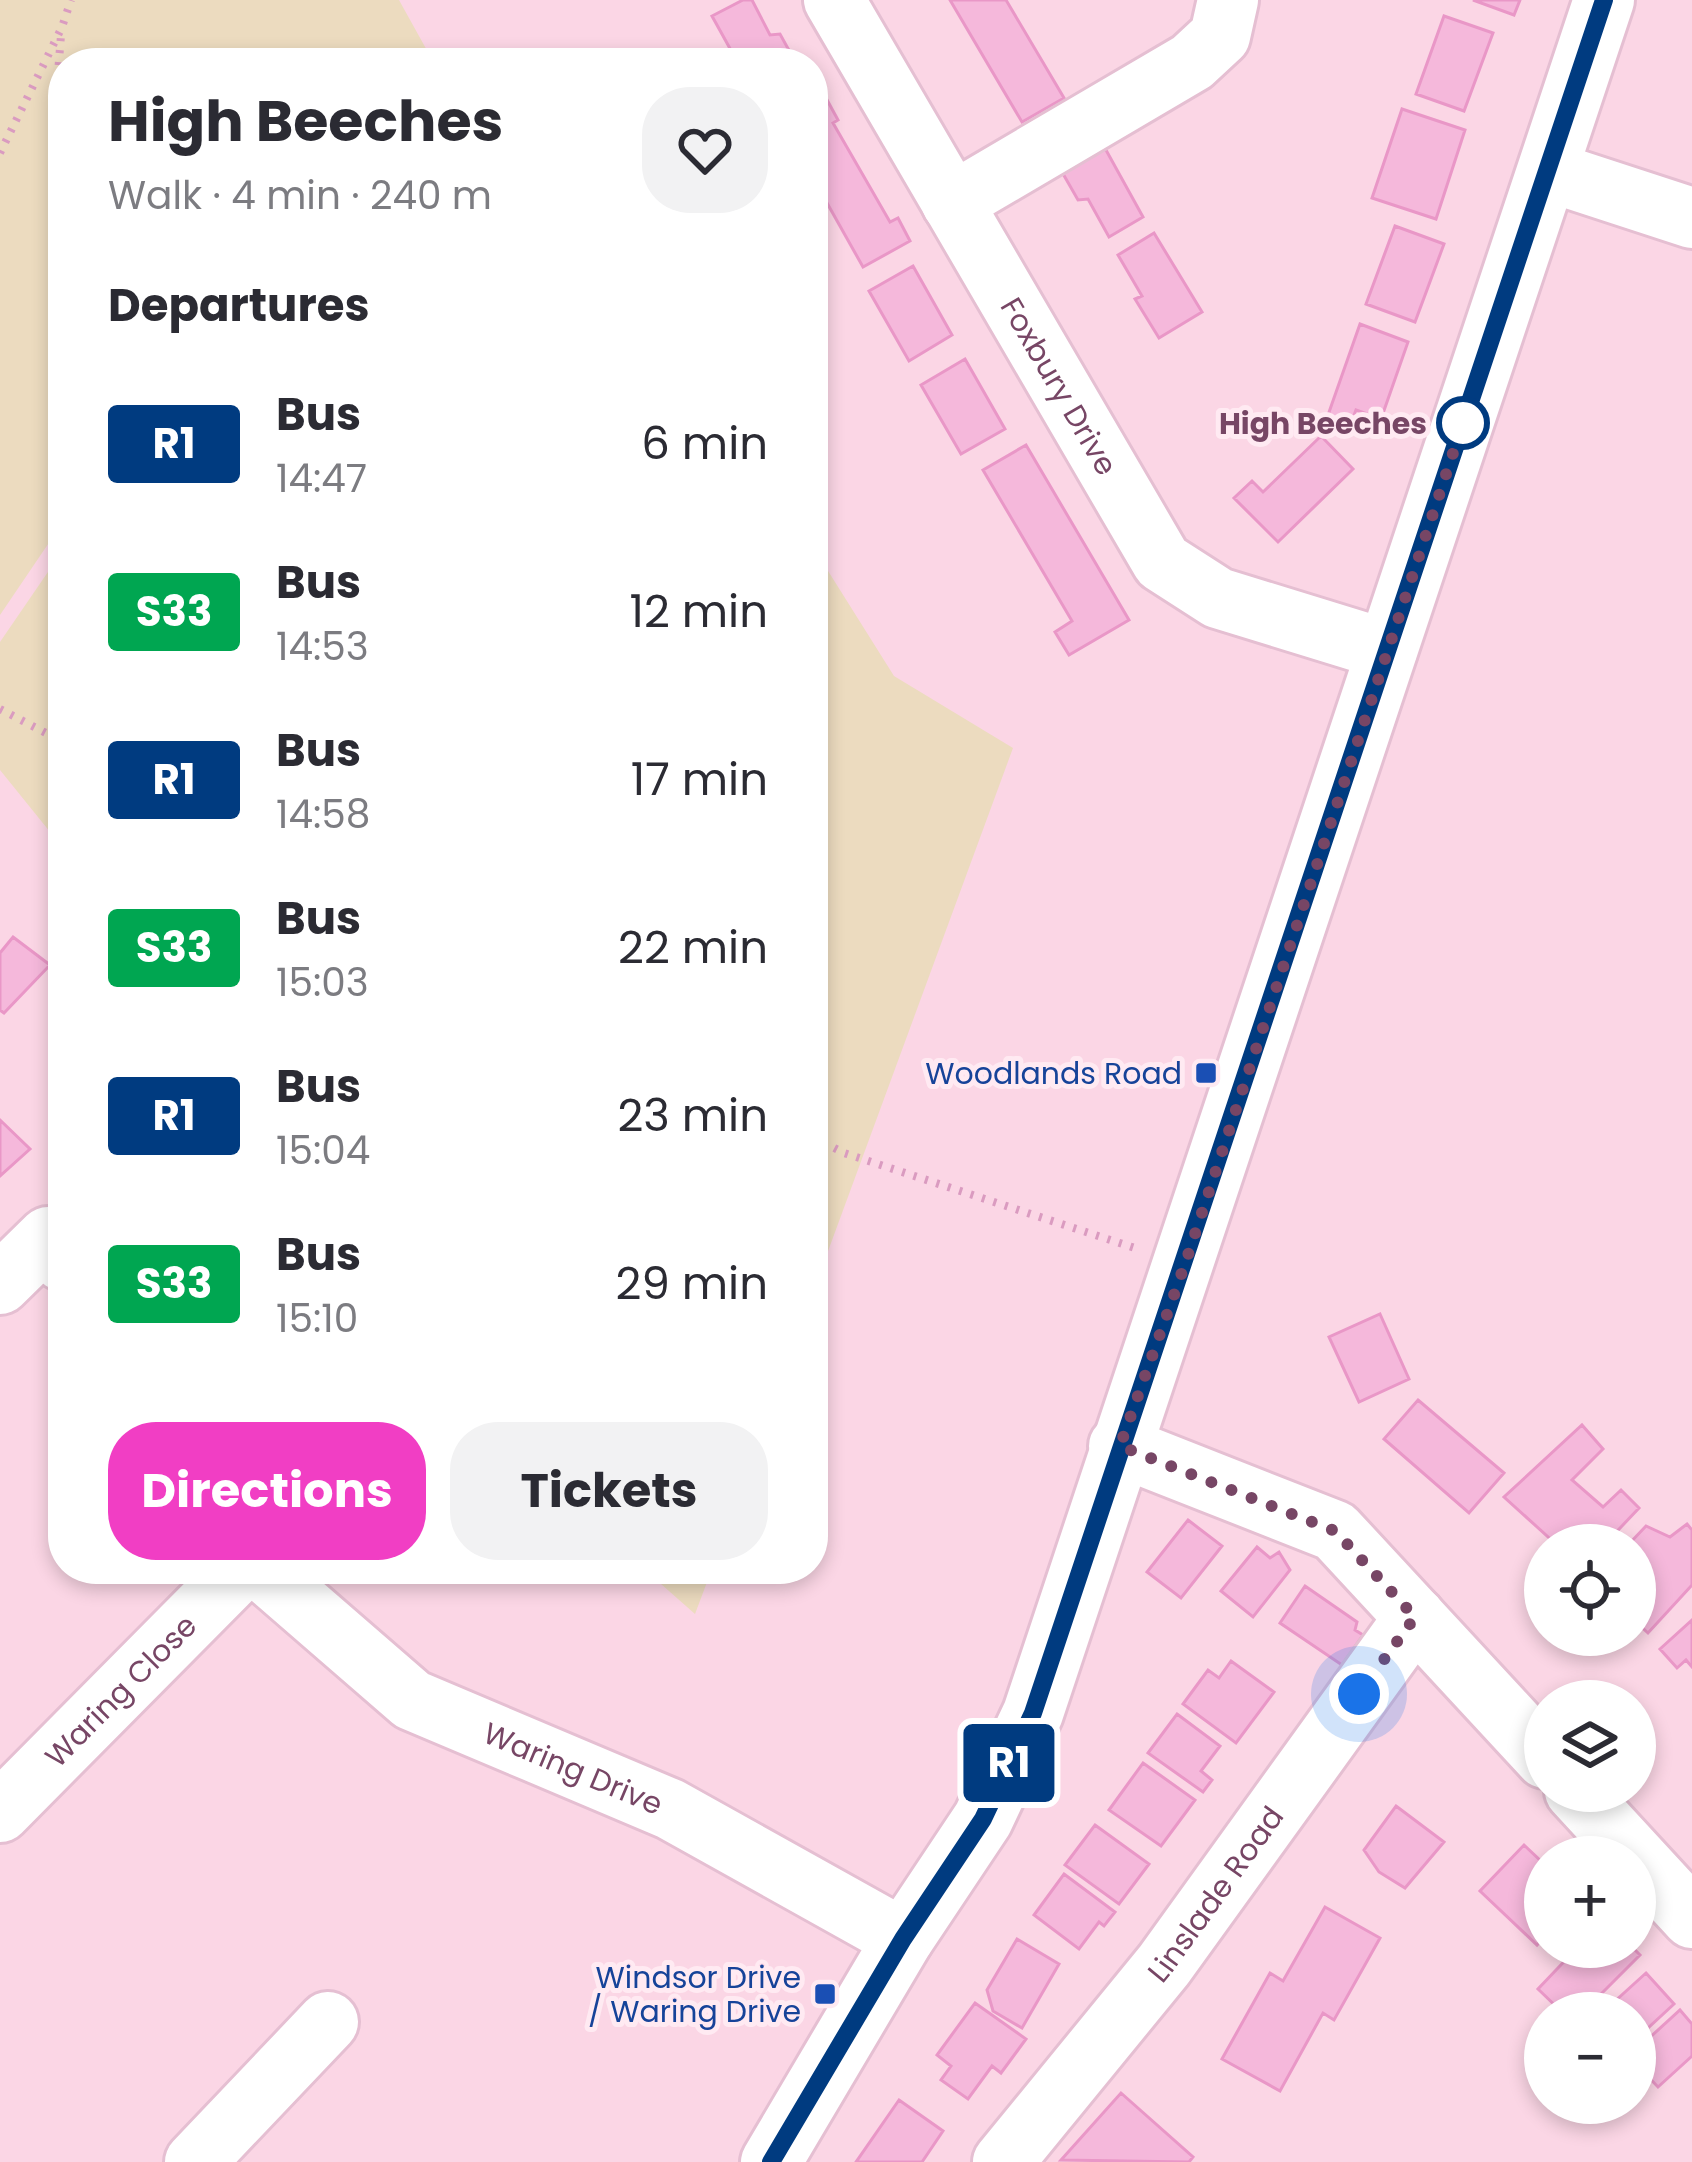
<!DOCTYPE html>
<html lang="en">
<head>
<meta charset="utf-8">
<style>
	body { margin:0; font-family:Poppins,sans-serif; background:#f2f2f3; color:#2b2b33; height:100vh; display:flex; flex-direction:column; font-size:45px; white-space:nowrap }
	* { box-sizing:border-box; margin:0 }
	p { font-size:39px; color:#7c7c81 }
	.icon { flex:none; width:66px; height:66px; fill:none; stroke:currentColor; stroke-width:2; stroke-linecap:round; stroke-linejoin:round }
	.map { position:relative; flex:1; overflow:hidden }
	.panel { position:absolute; left:48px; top:48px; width:780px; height:1536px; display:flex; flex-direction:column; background:#fff; border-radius:48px; box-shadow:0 6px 18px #0003 }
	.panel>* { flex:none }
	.badge { padding:0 24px; border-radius:9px; font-size:42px; line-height:78px }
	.tools { position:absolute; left:1524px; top:1524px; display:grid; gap:24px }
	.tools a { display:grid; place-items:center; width:132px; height:132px; border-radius:50%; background:#fff; box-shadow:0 6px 18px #0003; font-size:60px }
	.you { position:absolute; width:60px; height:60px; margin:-30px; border:9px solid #fff; border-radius:50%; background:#1a73e8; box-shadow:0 0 0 18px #1a73e833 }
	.map>.badge { position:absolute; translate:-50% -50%; box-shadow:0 0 0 6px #fff }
	h2 { padding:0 60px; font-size:45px; line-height:108px }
	.round { display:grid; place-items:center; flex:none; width:126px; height:126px; border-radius:48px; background:#f2f2f3 }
	.headline { display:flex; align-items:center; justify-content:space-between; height:204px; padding:0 60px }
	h1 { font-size:57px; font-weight:700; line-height:90px }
	.primary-button { display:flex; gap:24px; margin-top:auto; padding:24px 60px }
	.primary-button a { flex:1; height:138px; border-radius:48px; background:#f13ec4; color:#fff; font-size:48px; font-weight:700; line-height:138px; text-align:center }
	.primary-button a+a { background:#f2f2f3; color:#2b2b33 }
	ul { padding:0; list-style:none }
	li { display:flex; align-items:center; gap:36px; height:168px; padding:0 60px }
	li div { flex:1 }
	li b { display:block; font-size:45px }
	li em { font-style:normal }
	li .badge { min-width:132px; font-weight:700; text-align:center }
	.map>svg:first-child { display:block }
	.residential { fill:#fbd6e5; fill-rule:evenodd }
	.green { fill:#ecdbbf }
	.building { fill:#f5b8db; stroke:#e997c7; stroke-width:3 }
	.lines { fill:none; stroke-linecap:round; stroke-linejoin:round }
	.minor-casing { stroke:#e5bfd2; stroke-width:66 }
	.path { stroke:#da9bc0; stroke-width:8; stroke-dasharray:3 9; stroke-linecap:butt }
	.minor { stroke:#fff; stroke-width:60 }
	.line-casing { stroke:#fff; stroke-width:27 }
	.line { stroke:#003b80; stroke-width:18 }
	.walk { stroke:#774665; stroke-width:12; stroke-dasharray:0 21.6 }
	.stop-dot { fill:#fff; stroke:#003b80; stroke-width:6 }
	.transit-dot { fill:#1a4fb4; stroke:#ffeaf2; stroke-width:4.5 }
	.labels { text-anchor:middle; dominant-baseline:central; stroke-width:10; stroke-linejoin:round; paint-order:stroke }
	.street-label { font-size:30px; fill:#774665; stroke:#ffeaf2 }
	.stop-label { font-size:30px; font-weight:bold; fill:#774665; stroke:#ffeaf2; text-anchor:end }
	.transit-label { font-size:30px; fill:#164399; stroke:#ffeaf2; text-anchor:end }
</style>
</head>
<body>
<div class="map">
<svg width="1692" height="2162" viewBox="0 0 1692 2162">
	<rect width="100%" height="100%" fill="#fee2ec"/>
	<path class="residential" d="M0,0H1692V2162H0ZM63,63H813V1569H63ZM1545,1545H1635V1635H1545ZM1545,1701H1635V1791H1545ZM1545,1857H1635V1947H1545ZM1545,2013H1635V2103H1545Z"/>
	<path class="green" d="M0,0H399L434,63H63V522L0,615Z
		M813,547L894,676L1013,748L813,1292Z
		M63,550V848L0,770V642Z
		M644,1569H712L695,1614Z"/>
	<path class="building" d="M743,0H752L770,35L780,34L796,63H738L712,16Z
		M950,0H1006L1064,98L1022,122Z
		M1473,0H1520L1514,15Z
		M1444,16L1493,33L1464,111L1416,94Z
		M820,87L838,120L833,123L890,222L898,218L910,241L863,267L813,178V91Z
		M1402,109L1465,130L1436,219L1372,198Z
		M1101,141L1143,217L1109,237L1088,199L1078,200L1058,165Z
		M1395,226L1444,244L1415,322L1366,304Z
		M1154,233L1202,312L1159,338L1135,299L1142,296L1118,255Z
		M913,266L952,335L909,361L869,291Z
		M1360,324L1408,342L1381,419L1356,410L1351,423L1328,415Z
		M965,359L1005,429L961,454L921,385Z
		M1321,436L1353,469L1278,542L1234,498L1252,481L1263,492Z
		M1026,445L1129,620L1069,655L1055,632L1072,621L983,470Z
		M13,937L50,965L4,1013L0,1010V953Z
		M0,1120L30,1149L0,1176Z
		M1380,1314L1409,1379L1359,1402L1329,1337Z
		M1418,1400L1504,1473L1469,1513L1384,1439Z
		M1582,1425L1603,1449L1572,1480L1603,1507L1621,1490L1639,1508L1604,1545H1557L1504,1497Z
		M1188,1520L1222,1546L1181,1598L1147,1572Z
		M1687,1524L1692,1530V1585L1648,1633L1635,1621V1545H1628L1646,1526L1670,1537Z
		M1257,1547L1270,1558L1279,1552L1290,1570L1253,1617L1221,1591Z
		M1305,1586L1357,1622L1355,1630L1363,1635L1342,1665L1280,1623Z
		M1692,1620V1667L1686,1660L1677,1668L1660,1649Z
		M1231,1661L1274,1692L1236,1743L1183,1704L1208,1670L1219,1678Z
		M1177,1714L1220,1746L1201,1771L1212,1780L1203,1792L1148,1753Z
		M1143,1763L1195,1800L1161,1846L1109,1810Z
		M1396,1806L1444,1842L1405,1888L1379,1872L1364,1850Z
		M1095,1825L1149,1864L1119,1904L1065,1865Z
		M1524,1845L1545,1865V1936L1537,1945L1480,1891Z
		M1064,1874L1115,1912L1104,1926L1099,1922L1079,1949L1034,1915Z
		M1325,1907L1380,1938L1334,2020L1323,2013L1280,2091L1222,2059L1270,1973L1283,1981Z
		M1017,1939L1059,1964L1022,2028L993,2011L987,1990Z
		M1578,1947H1632L1640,1955L1582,2013H1563L1538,1989Z
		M1646,1973L1674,2004L1635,2040V2013H1602Z
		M975,2003L1026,2039L1001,2073L992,2066L968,2099L941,2080L951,2066L937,2055Z
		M1680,2010L1692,2024V2056L1658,2087L1635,2063V2051Z
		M1121,2093L1193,2157L1189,2162L1061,2160Z
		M899,2100L943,2131L922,2162H856Z"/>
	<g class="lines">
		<defs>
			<g id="minor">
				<path id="s1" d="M834,0L1162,562L1218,598L1387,650"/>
				<path d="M1548,171L1692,218"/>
				<path d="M952,203L1192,62L1220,36L1228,0"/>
				<path d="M0,1284L48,1237L63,1261"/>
				<path d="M1119,1446L1335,1531L1545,1758"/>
				<path id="s2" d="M261,1569L412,1700L670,1809L903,1939"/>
				<path d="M1575,1791L1692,1918"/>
				<path id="s3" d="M0,1812L241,1569"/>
				<path d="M195,2162L328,2022"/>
				<path d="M771,2162L903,1939L983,1819L1033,1713L1604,0"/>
				<path id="s4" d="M1003,2162L1164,1965L1415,1617"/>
			</g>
		</defs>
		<use href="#minor" class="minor-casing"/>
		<path class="path" d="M0,153L62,27L71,0
			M57,161L56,99L61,35
			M0,709L63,742
			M813,1137L844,1153L1138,1249"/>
		<use href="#minor" class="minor"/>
	</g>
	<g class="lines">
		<defs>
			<path id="line" d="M771,2162L903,1939L983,1819L1033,1713L1604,0"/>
		</defs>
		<use href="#line" class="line-casing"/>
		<use href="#line" class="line"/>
		<path class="walk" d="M1359,1694L1415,1617L1335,1531L1120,1446L1185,1264L1463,423"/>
	</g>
	<circle class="stop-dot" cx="1463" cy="423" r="24"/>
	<g class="transit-dot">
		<rect x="1194" y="1061" width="24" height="24" rx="6"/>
		<rect x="813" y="1982" width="24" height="24" rx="6"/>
	</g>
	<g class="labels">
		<g class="street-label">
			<text stroke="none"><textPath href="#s1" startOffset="447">Foxbury Drive</textPath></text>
			<text stroke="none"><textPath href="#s3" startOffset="171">Waring Close</textPath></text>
			<text stroke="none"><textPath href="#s2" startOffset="375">Waring Drive</textPath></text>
			<text stroke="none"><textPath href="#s4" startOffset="342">Linslade Road</textPath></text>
		</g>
		<g class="stop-label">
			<text x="1427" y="423">High Beeches</text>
		</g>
		<g class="transit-label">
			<text x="1182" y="1073">Woodlands Road</text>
			<text x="801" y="1977">Windsor Drive<tspan x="801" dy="34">/ Waring Drive</tspan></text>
		</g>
	</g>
</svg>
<div class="tools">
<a><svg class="icon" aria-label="locate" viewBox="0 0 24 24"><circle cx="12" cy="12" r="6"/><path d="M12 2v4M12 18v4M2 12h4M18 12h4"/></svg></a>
<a><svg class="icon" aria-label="layers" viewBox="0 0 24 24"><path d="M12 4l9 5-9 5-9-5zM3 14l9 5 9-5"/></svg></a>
<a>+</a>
<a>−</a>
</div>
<div class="you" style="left:1359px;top:1694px"></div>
<b class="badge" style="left:1009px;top:1763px;background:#003b80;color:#fff">R1</b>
<section class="panel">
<div class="headline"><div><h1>High Beeches</h1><p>Walk · 4 min · 240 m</p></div><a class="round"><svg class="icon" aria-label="heart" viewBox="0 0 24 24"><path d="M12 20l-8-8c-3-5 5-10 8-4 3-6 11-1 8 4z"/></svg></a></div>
<h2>Departures</h2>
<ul>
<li><span class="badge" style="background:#003b80;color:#fff">R1</span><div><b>Bus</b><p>14:47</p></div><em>6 min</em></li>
<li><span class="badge" style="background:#00a651;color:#fff">S33</span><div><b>Bus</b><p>14:53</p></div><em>12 min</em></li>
<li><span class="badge" style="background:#003b80;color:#fff">R1</span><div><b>Bus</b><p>14:58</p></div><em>17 min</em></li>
<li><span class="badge" style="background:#00a651;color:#fff">S33</span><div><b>Bus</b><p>15:03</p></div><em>22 min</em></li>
<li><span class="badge" style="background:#003b80;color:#fff">R1</span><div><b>Bus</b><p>15:04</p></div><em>23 min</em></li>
<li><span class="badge" style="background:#00a651;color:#fff">S33</span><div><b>Bus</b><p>15:10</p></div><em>29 min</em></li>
</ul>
<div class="primary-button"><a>Directions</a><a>Tickets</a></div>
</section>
</div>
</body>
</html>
